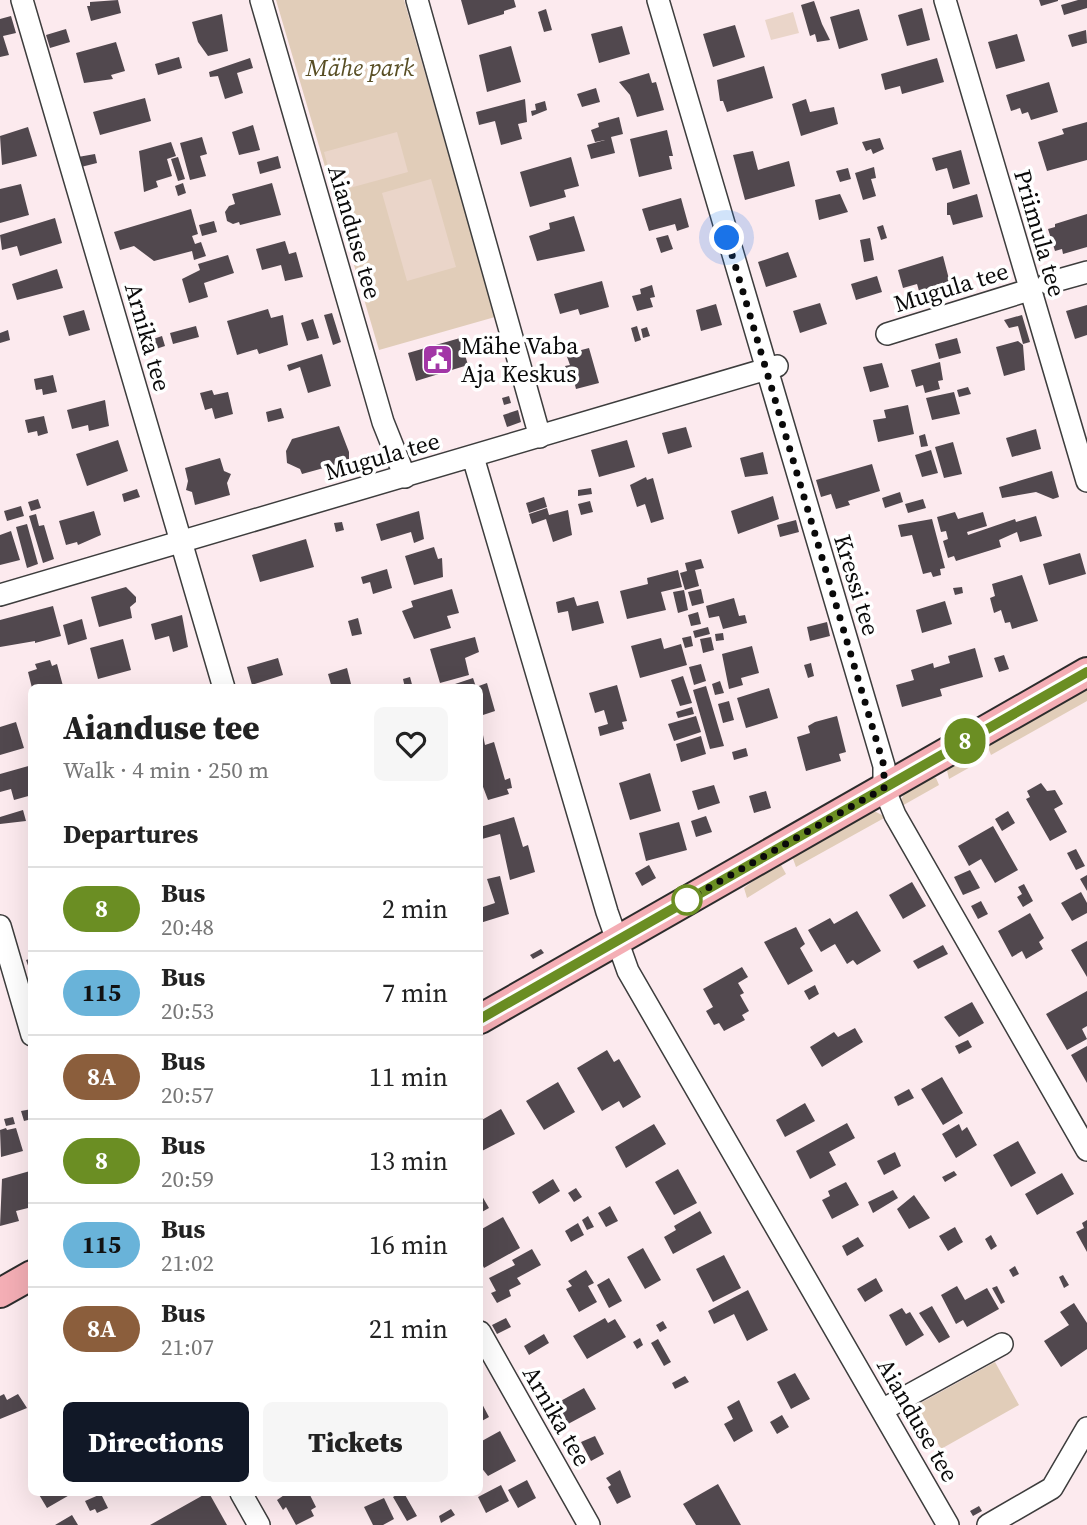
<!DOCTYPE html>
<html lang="en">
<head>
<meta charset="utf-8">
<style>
	body { margin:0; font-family:"Source Serif 4",serif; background:#f6f6f6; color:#222; height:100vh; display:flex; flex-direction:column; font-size:26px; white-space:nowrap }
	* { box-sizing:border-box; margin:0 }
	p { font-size:23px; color:#767676 }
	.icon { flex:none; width:38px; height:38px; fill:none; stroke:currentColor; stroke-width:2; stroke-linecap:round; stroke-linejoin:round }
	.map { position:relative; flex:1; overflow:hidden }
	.panel { position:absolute; left:28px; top:684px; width:455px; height:812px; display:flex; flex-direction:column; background:#fff; border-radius:10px; box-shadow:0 7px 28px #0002 }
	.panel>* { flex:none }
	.badge { padding:0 14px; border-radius:23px; font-size:24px; line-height:46px }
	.you { position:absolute; width:35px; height:35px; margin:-18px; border:5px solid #fff; border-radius:50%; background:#1a73e8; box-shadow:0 0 0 10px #1a73e833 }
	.map>.badge { position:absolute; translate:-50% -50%; box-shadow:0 0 0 4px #fff }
	h2 { padding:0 35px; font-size:26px; line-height:63px }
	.round { display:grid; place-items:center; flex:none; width:74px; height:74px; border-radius:10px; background:#f6f6f6 }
	.head { display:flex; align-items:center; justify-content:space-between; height:119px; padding:0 35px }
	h1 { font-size:33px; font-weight:800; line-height:52px }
	.button { display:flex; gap:14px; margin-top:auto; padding:14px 35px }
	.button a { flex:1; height:80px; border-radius:10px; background:#111827; color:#fff; font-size:28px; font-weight:800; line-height:80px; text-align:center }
	.button a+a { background:#f6f6f6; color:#222 }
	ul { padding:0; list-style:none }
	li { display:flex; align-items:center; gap:21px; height:84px; padding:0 35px; border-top:2px solid #e0e0e0 }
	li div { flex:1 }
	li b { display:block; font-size:26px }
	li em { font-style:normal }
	li .badge { min-width:77px; font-weight:700; text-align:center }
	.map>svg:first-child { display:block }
	.green { fill:#e1cdb9 }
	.pitch { fill:#ead5c9 }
	.building { fill:#51484e }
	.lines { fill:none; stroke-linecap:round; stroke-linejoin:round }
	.street-casing { stroke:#3d3d3d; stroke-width:24 }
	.secondary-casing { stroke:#2c2c2c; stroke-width:32 }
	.street { stroke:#fff; stroke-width:21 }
	.secondary { stroke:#f4aeb5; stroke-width:28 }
	.line-casing { stroke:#fff; stroke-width:16 }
	.line { stroke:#6b8e23; stroke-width:10 }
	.walk { stroke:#0a0a0a; stroke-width:7; stroke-dasharray:0 12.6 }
	.stop-dot { fill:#fff; stroke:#6b8e23; stroke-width:3.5 }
	.labels { text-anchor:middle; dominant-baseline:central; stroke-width:7; stroke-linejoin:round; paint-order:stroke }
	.park-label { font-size:24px; font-style:italic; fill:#584e24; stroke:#fff }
	.street-label { font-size:24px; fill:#0a0a0a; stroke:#fff }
	.poi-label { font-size:24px; fill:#0a0a0a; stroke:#fff; text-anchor:start }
</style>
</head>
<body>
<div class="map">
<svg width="1087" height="1525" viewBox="0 0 1087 1525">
	<rect width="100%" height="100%" fill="#fceaee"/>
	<path class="green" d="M276,0H404L495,317L379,350Z
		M1087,686V701L991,755L987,745Z
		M972,752L978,754L981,761L949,779L946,766Z
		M929,776L936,778L939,785L900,807C901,790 916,784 929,776Z
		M868,812H876L886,817L796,867L792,856Z
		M774,865H781L786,874L747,898L744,888Z
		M995,1362L1019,1405L941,1449L917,1405Z"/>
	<path class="pitch" d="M793,12L799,33L771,40L765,20Z
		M397,132L408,172L335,192L324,152Z
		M431,179L456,267L407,281L382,193Z"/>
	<path class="building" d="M118,0L121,13L91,21L87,6H90V2Z
		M461,0H514L516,7L504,11V14L468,25Z
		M1039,0H1058V1L1041,6Z
		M1078,0H1087V8L1064,15L1061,5Z
		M814,1L822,24L830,40L817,42L815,34L810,36L801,5Z
		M922,8L930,40L907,46L898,15Z
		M546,9L552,30L544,32L538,12Z
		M859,9L868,40L839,49L830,17Z
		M222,14L228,51L208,56L198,42L192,22Z
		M11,16L16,33L3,36L9,55L0,57V19Z
		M735,25L745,57L713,67L703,34Z
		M622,26L630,54L599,63L591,34Z
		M66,29L70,42L50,48L46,35Z
		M1086,30L1087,43L1072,47L1068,35Z
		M1017,34L1025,61L996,69L988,42Z
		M116,42L125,71L111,75L113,79L84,83L76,53Z
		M511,46L521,82L487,92L479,55Z
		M179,57L182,68L158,75L155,64Z
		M250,58L253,68L237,73L243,93L225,99L218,76L210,77L209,72Z
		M937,58L944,82L902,94L900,86L885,90L881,74Z
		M764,66L773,98L727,112L723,101H720L717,80Z
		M649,73L652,83L656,82L664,110L637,117L630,95L619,82Z
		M1049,82L1058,112L1031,120L1028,112L1022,114L1020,108L1011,111L1006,95Z
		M596,88L600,102L582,107L577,94Z
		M145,98L151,121L100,135L93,112Z
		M525,99L527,122L518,124L522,139L501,145L495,121L479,125L476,112Z
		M806,99L810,112L834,107L838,124L801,136L792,104Z
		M545,101L547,110L532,116L531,111L536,110L535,104Z
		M619,117L623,134L611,137L615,153L591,159L587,145L605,140L595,142L591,130L599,127L598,123Z
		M1087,122V160L1047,171L1038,142L1064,134L1062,129Z
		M253,125L260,150L239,155L232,132Z
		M28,127L37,156L2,165L0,136Z
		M667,130L673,156H669L672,169L639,177L630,139Z
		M202,137L207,154L200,156L206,176L190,180L180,143Z
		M880,138L884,149L873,154L871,149L866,151L862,142Z
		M171,142L176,156L167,159L172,176L156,181L158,187L144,192L139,151Z
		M961,150L970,184L953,189L947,168L936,171L932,158Z
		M753,151L758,170L789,161L795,186L745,200L733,155Z
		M95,154L97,163L81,167L78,157Z
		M278,156L281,168L260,174L257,162Z
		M178,157L185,179L178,181L171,159Z
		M571,157L579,186L564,190L566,197L530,207L520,172Z
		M874,167L876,178L871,179L876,196L863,200L855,173Z
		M848,168L851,179L840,182L836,171Z
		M183,183L186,193L178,196L175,186Z
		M272,183L281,215L240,225L239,222L233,224L227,221L225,212L229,206L235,204L232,194Z
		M21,184L29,215L0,223V189Z
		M840,194L848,212L819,220L815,200Z
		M977,194L983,217L953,225L950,215H947V203Z
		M681,198L689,227L677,231L675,224L649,231L642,209Z
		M191,209L198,234L192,236L195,244L201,242L206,256L194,260L192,251L154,261L134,246L120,250L114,232Z
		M1087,214V247L1063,254L1062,249L1055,251L1048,229L1055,227V224Z
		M574,216L585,251L537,261L529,236L550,229L549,223Z
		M55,218L62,243L20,256L17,246L2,250L0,235Z
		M214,221L217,232L202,236L199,225Z
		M883,225L887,238L881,240L877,227Z
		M668,235L673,249L661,253L656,238Z
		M870,238L874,260L864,262L860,240Z
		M285,241L289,254L296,252L303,277L285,281L281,265L262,270L256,249Z
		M788,252L797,277L766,287L758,262Z
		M228,255L234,273L204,283L208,297L189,303L182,279L200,270L198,264Z
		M943,256L950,283L919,291L917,284L903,288L898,270Z
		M57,269L63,288L17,300L12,284Z
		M877,276L882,292L856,300L851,284Z
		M602,281L609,307L580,315L578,309L560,314L554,294Z
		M652,285L655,297L650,298L653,307L637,311L632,296L641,294L640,289Z
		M820,303L827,324L800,333L793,311Z
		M716,304L722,325L701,331L696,310Z
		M1087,305V335L1075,339L1066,311Z
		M268,309L271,318L283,315L288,345L259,354L257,349L237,355L227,321Z
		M84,310L90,330L69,336L63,316Z
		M332,313L341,342L333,345L324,315Z
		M1022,315L1030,342L1023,344L1018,326L1009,328L1004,320Z
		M313,319L319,338L307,341L301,323Z
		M196,326L199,337L173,344L170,333Z
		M637,326L641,340L635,342L631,328Z
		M647,327L650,336L643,338L641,329Z
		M8,330L10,340L0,343V333Z
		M162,336L165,346L147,352L144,342Z
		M460,338L468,365L416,381L408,353Z
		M957,338L961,353L939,359L935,344Z
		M1018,341L1023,345L1025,370L1004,376L996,347Z
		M589,348L599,383L576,389L572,373L568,375L565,366L570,365L566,354Z
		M322,354L331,386L308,393L300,367L289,371L287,365Z
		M940,362L943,380L938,381L940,389L925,393L923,385L916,387L911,370Z
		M882,363L889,387L870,392L863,367Z
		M53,375L57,392L43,395L42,389L36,390L34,379Z
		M968,387L971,394L959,397L957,390Z
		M212,390L214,395L228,392L233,414L215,419L212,408L205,410L200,393Z
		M954,392L960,414L932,420L926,398Z
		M509,396L511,403L504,405L502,398Z
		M105,400L109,426L89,431L88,425L72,429L67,410Z
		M908,405L914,434L878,442L873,420L886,418L884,410Z
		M281,408L284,418L268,422L266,412Z
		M518,410L521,422L507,427L503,415Z
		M44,416L48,433L38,436L37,431L28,433L25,420Z
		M339,426L349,452V461L302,474L300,469L287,463L286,451L292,439Z
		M686,427L692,447L668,454L662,433Z
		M1036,429L1041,449L1012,457L1006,438Z
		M925,434L928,446L921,447L919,436Z
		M118,440L128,471L87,486L76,454Z
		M627,440L635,467L599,477L591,450Z
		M953,442L962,474L944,478L935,447Z
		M931,450L938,473L922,477L915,455Z
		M763,452L768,474L745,477L740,458Z
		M220,458L224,471L231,474L227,483L230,495L195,505L192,492L186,490L188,481L185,468Z
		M872,464L880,491L848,501L850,505L836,509L831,494L821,497L816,480Z
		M1052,471L1059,497L1053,499L1036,492L1002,498L999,487Z
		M646,477L647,480L653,478L664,519L651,523L645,504L637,507L630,485Z
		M591,488L592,494L578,496V490Z
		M137,489L140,497L124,502L122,494Z
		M900,492L903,502L885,508L882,498Z
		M773,496L779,519L738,534L731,511Z
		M544,497L547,507L529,513L526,503Z
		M38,499L41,508L31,511L28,502Z
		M923,499L926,508L908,513L905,504Z
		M590,501L593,512L581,515L578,504Z
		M21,506L24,516L7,521L4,511Z
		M547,508L549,515L568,510L572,535L553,542L546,519L532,524L529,514Z
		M94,511L101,535L78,545L77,542L66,545L59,521Z
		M419,511L424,539L414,543L411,532L381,541L376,524Z
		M955,512L958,519L983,512L987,526L967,532L968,535L1015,519L1016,522L1036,516L1042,536L1020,542L1017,532L999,540L1001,547L956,561L954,556L948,558L943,541L948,539L946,531L941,532L937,517Z
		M36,514L39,526L44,525L54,559L43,563L29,516Z
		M932,519L945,568L940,569L941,575L933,577L931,572L923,574L912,535L901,537L898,525Z
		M796,520L799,532L780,537L777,525Z
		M342,522L344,530L336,532L334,523Z
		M27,524L38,564L27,568L16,527Z
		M11,531L20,560L0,565V535Z
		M306,539L314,567L260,582L252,555Z
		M434,547L438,559L442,558L443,577L414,585L405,556Z
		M1080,553L1086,574L1049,585L1043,564Z
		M701,559L704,568L695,570L699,586L685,590L680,573L687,571L685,563Z
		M387,569L392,588L373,594L370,582L363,584L361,577Z
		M678,570L682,587L661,592L666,610L627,619L620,591L648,584L647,578Z
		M1022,575L1038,621L1012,629L1010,622L1005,623L1001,610L994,613L990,598L995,596L992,584Z
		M126,587L136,597V602L130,607L132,618L99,627L91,597Z
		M962,587L963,593L955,595L953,588Z
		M452,589L459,613L447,616L451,628L414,639L402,611L413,607L411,601Z
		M701,589L704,603L692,606L688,592Z
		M684,590L688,610L678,613L673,592Z
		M574,597L577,606L598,601L604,623L572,631L568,611L558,613L556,602Z
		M734,598L739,616L745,615L747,623L723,629L719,616L709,618L706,606Z
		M945,601L952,624L922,633L916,610Z
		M53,606L61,636L35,643V641L0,647V620Z
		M698,612L701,624L691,626L688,615Z
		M182,615L188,647L173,652L169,636L155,640L151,624Z
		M358,618L362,634L352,636L348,621Z
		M82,619L87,639L68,645L63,625Z
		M827,622L830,636L810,641L807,627Z
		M708,627L710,634L695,638L693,631Z
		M723,633L724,640L716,641L715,634Z
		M691,636L693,646L685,648L682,638Z
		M475,637L479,652L465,658L469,675L440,683L430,649Z
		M711,637L714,650L703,653L700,639Z
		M661,638L664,649L681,644L687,665L640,678L631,646Z
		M123,639L131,670L98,679L90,648Z
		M752,646L759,673L741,678L743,685L729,689L722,654Z
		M975,648L983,677L940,689L942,696L902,707L896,685L914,680L911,670L933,663L934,668L950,663L948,656Z
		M1004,655L1009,669L999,672L994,658Z
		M278,658L283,675L252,685L247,667Z
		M50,660L52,666L57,664L63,686L32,688L28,672L37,669L35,664Z
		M811,663L814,676L808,678L804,665Z
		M701,664L706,681L694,685L689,667Z
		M347,668L352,688H332L328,674Z
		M683,676L692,703L680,706L671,680Z
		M410,677L413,688H405L403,679Z
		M473,678L476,687L487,683L495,711L480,716V688H443Z
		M720,681L724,693L715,695L712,684Z
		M617,685L627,721L622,722L624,729L600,736L598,727L608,724L604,710L595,713L589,693Z
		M706,686L724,746L710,749L693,690Z
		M769,688L778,718L746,728L737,698Z
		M729,701L734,720L723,723L718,704Z
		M692,707L694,714L678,718L676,712Z
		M696,716L701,732L674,741L668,724Z
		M837,716L846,752L839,754L841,761L806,771L797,737L810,733L808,726L815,722Z
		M16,722L24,748L0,755V727Z
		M483,735L485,745L494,742L505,780L510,778L512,788L507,789L509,794L488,800L480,779V736Z
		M701,736L706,754L681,762L676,744Z
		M746,748L748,756L734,760L732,752Z
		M32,765V795L14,800L11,789L0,792V774Z
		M650,773L661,811L630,820L619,783Z
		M1041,783L1047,791L1055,790L1063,804L1054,809L1067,832L1050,841L1026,799L1030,797L1027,791Z
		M714,785L720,803L698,810L692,791Z
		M766,791L771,808L754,813L749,796Z
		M23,810L26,821L0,824V817Z
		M1008,811L1015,823L1002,831L995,819Z
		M706,816L712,832L696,837L691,821Z
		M514,817L523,847L528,845L535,872L510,880L500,834L482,839L480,827Z
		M679,822L687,850L646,861L639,833Z
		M993,826L1018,870L995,883L981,859L969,866L958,846Z
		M1076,849L1085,866L1076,870L1067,853Z
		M649,865L656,878L642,886L635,873Z
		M970,870L980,888L963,895L954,877Z
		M1087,875V891L1080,879Z
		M500,876L509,914L480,923V908L495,903L487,879Z
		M912,882L926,906L903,919L889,895Z
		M1024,884L1033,901L1023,907L1017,897L1022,894L1018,887Z
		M1081,892L1087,903V913L1072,921L1061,903Z
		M981,901L988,914L978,919L971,906Z
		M857,911L881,951L857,965L853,960L847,964L835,944L821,952L808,930L830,918L834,924Z
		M1030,913L1044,938L1039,942L1043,949L1026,959L1022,951L1012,957L998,931Z
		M796,927L805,944L800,948L813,971L788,985L764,942Z
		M1087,941V977L1071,950Z
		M943,945L948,954L918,969L913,961Z
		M541,949L544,953L533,959L530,955Z
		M32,958V974H31L26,960Z
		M742,967L748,977L738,983L744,993L740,995L749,1011L742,1015L745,1020L724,1031L719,1023L714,1025L706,1011L713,1007L703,989Z
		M815,985L819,994L809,1000L804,991Z
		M1087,991V1026L1082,1029L1087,1039L1067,1050L1046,1014Z
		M972,1002L984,1023L959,1037L944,1017Z
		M855,1028L863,1042L822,1067L810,1047L834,1032L838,1037Z
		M968,1040L972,1047L959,1054L955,1046Z
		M1087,1046V1083L1071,1055Z
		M607,1050L614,1062L619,1059L641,1097L623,1108L619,1101L602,1111L577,1068Z
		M942,1077L963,1113L943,1125L921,1089Z
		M558,1082L575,1112L544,1130L526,1101Z
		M909,1089L914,1098L898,1106L894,1097Z
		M805,1103L815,1121L785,1137L776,1120Z
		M32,1109V1119L24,1121L21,1111Z
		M501,1109L515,1134L480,1152V1121Z
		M13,1117L15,1124L6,1126L4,1119Z
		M847,1123L855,1138L829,1152L836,1165L810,1179L796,1151Z
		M654,1124L666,1144L626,1168L615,1147Z
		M959,1124L962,1131L967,1127L977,1145L956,1158L942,1134Z
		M6,1128L7,1130L16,1128L23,1151L1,1157L0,1130Z
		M1018,1141L1036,1173L1011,1187L993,1155Z
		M895,1152L901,1166L884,1175L877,1161Z
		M678,1169L697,1203L674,1215L655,1182Z
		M30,1171L32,1207L16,1211L19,1221L0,1226L2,1179Z
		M954,1171L957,1175L945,1182L942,1177Z
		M1062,1173L1074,1194L1037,1215L1025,1194Z
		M553,1179L560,1191L539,1204L532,1192Z
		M846,1182L859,1205L832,1219L822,1200L830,1196L828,1191Z
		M576,1188L582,1197L574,1202L568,1193Z
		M893,1190L898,1198L873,1213L868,1202Z
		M914,1195L930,1218L909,1229L897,1209Z
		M482,1196L489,1208L480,1213V1198Z
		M610,1206L618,1221L606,1227L598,1213Z
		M700,1211L712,1233L673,1254L664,1237L676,1230L674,1226Z
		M588,1216L594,1227L587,1230L582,1220Z
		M503,1217L520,1248L484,1268L480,1260V1230Z
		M1087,1220V1252L1076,1232L1084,1228L1082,1223Z
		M578,1223L584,1235L571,1242L565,1231Z
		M955,1227L963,1242L948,1251L939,1236Z
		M991,1235L997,1246L991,1250L985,1239Z
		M858,1237L864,1246L847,1256L842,1246Z
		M643,1248L661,1280L645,1289L627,1257Z
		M532,1249L541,1265L517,1278L521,1284L509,1290L511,1296L497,1303L491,1293L496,1291L489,1278L515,1265L512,1260Z
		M724,1255L741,1288L713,1302L696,1269Z
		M1015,1266L1019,1274L1013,1277L1009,1270Z
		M586,1270L594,1283L588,1286L597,1302L579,1312L566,1289L572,1286L568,1281Z
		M1063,1275L1069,1285L1064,1288L1059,1277Z
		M609,1278L622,1301L609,1308L597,1285Z
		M876,1278L883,1291L865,1302L857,1289Z
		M957,1286L965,1300L987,1288L999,1309L967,1327L963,1320L956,1324L941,1295Z
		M997,1286L1005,1302L1001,1304L992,1288Z
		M748,1290L768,1330L747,1341L734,1314L714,1324L708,1311Z
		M1074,1303L1087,1323V1349L1061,1367L1044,1341L1069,1325L1060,1312Z
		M932,1306L950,1337L939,1343L919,1313Z
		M902,1308L906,1314L910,1312L924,1335L906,1346L889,1315Z
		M506,1318L511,1327L497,1334L492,1325Z
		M605,1318L608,1323L615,1319L626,1337L587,1359L573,1336Z
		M663,1321L667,1328L660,1332L656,1325Z
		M544,1334L549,1343L529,1355L524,1346Z
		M640,1338L643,1345L637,1349L633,1342Z
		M658,1339L671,1362L664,1366L651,1343Z
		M795,1373L810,1399L791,1409L777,1382Z
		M685,1376L689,1382L675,1389L672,1383Z
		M584,1388L596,1409L568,1424L557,1403Z
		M4,1394L7,1400L18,1394L27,1408L0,1419V1396Z
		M480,1400L489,1417L480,1422Z
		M739,1400L753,1431L734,1442L724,1424L733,1419L727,1407Z
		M782,1415L789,1427L777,1434L770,1422Z
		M500,1431L516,1461L488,1476L480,1466V1442Z
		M595,1436L604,1454L591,1461L581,1442Z
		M620,1470L631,1497L617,1504L608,1487L611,1485L606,1478Z
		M527,1480L536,1498L518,1508L508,1490Z
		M718,1484L741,1525H696L683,1504Z
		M501,1485L509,1501L486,1513L478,1497Z
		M38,1493H73L47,1508Z
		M209,1493L227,1525H150L207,1493Z
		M287,1493H309L316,1507L311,1510L314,1516L296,1525L286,1507L283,1510L277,1500Z
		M399,1493H404L417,1516L407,1521L393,1497Z
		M101,1494L108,1508L97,1513L95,1509L90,1511L85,1501Z
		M384,1498L394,1519L383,1525H373L364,1507Z
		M979,1506L982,1511L973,1516L970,1511Z
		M451,1509L455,1515L441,1523L439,1516Z
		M72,1515L78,1525H55Z"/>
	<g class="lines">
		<defs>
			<path id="street" d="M22,0L224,688
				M261,0L383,422L405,477
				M417,0L540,437
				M658,0L884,766V788L895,815L1087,1150
				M945,0L1087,481
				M1048,283L1087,272
				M887,334L1029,290
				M473,457L607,912L628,971L948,1525
				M0,595L777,366
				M0,926L32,1035
				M480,1332L589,1525
				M882,1410L1002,1344
				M241,1493L259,1525
				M988,1525L1052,1488L1087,1428"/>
			<path id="secondary" d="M480,1019L1087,672
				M0,1293L32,1275"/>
		</defs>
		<use href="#street" class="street-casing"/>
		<use href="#secondary" class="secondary-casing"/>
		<use href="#street" class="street"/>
		<use href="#secondary" class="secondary"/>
	</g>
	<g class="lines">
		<defs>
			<path id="line" d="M480,1019L1087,672"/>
		</defs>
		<use href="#line" class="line-casing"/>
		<use href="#line" class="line"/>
		<path class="walk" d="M687,900L884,788V766L727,238"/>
	</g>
	<defs>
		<symbol id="civic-square" viewBox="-11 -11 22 22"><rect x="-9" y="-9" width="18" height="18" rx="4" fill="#a236a6" stroke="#fff"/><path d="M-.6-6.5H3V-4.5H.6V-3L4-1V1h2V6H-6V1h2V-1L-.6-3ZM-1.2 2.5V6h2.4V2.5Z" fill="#fff"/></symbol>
	</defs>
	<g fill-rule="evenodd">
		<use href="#civic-square" x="420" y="342" width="35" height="35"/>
	</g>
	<circle class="stop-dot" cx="687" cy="900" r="14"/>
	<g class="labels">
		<g class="park-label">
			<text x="360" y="67">Mähe park</text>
		</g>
		<g class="street-label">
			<text transform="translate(355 232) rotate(74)">Aianduse tee</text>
			<text transform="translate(1040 233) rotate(74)">Priimula tee</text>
			<text transform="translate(951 287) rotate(-17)">Mugula tee</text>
			<text transform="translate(148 337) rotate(74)">Arnika tee</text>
			<text transform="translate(382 456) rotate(-16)">Mugula tee</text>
			<text transform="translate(857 585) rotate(73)">Kressi tee</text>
			<text transform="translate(557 1416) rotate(60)">Arnika tee</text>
			<text transform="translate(918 1420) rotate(60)">Aianduse tee</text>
		</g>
		<g class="poi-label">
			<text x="461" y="345">Mähe Vaba<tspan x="461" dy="28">Aja Keskus</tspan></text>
		</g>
	</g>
</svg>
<div class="you" style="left:727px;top:238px"></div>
<b class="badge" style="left:965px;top:741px;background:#6b8e23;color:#fff">8</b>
<section class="panel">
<div class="head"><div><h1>Aianduse tee</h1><p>Walk · 4 min · 250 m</p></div><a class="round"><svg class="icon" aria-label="heart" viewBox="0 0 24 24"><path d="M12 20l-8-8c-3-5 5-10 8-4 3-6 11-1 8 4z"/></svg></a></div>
<h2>Departures</h2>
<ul>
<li><span class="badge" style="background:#6b8e23;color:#fff">8</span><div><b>Bus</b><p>20:48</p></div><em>2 min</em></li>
<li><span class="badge" style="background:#69b3d9;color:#111">115</span><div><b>Bus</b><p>20:53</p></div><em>7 min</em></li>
<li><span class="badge" style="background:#8b5e3c;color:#fff">8A</span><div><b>Bus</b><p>20:57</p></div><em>11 min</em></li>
<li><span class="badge" style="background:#6b8e23;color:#fff">8</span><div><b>Bus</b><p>20:59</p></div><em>13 min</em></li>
<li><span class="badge" style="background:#69b3d9;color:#111">115</span><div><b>Bus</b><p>21:02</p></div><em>16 min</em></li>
<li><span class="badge" style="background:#8b5e3c;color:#fff">8A</span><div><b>Bus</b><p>21:07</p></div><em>21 min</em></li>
</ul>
<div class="button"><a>Directions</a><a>Tickets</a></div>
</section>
</div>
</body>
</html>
